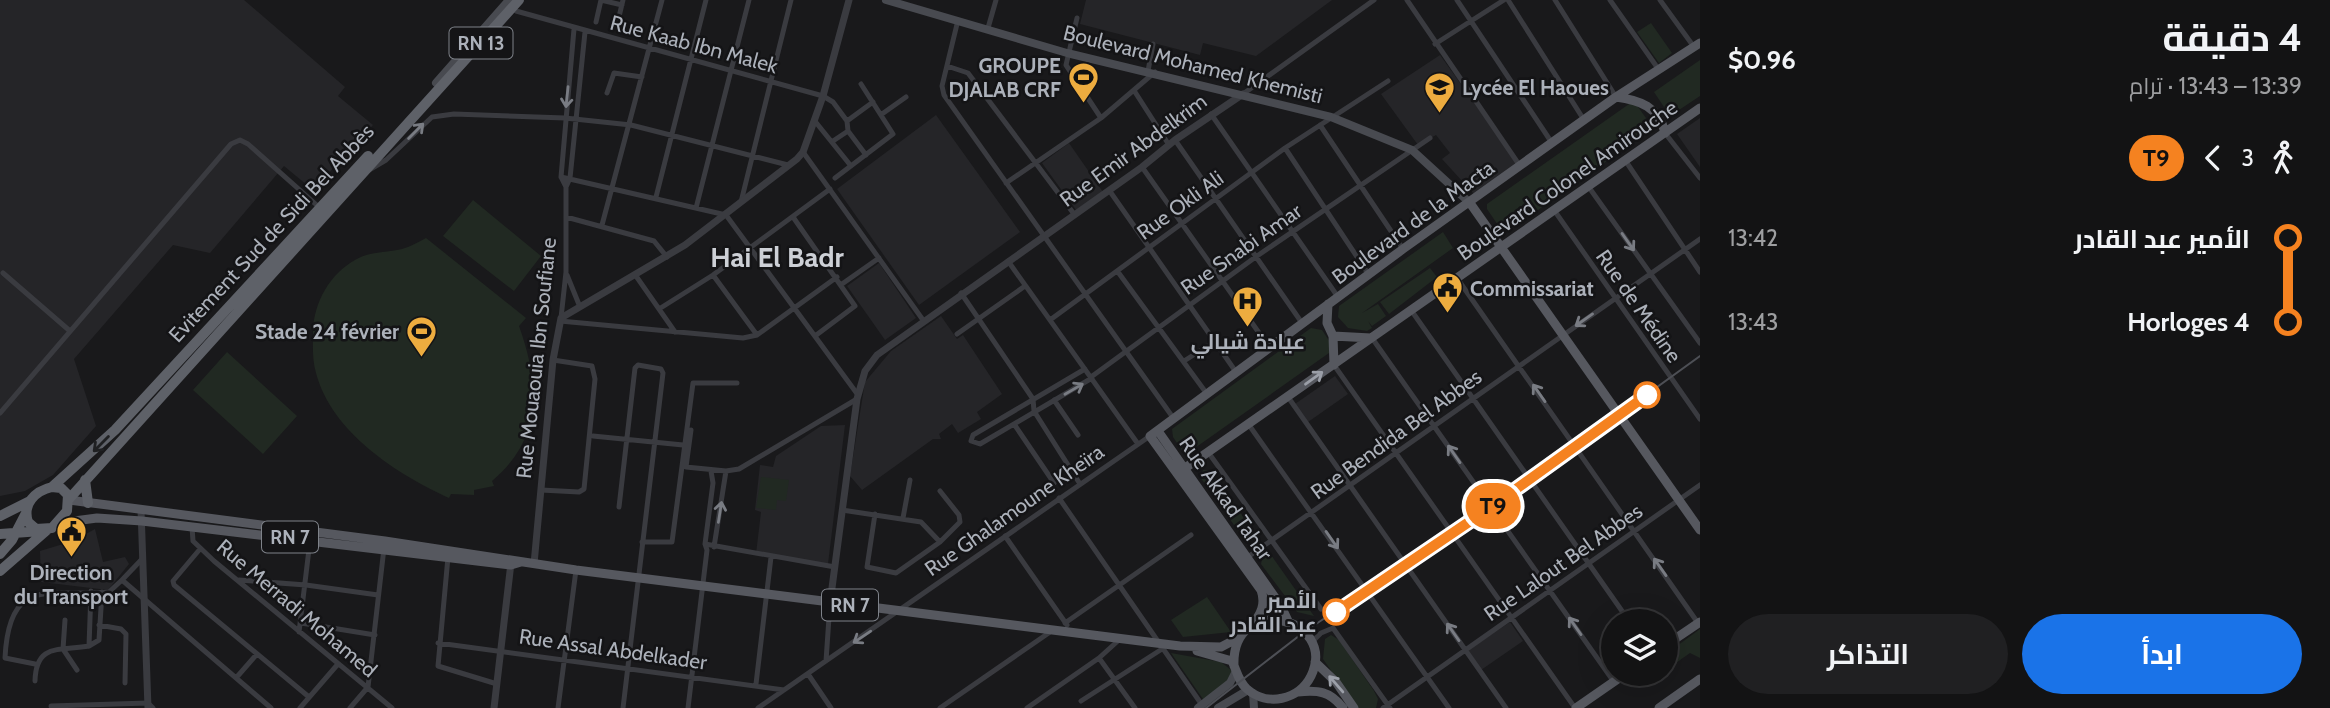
<!DOCTYPE html>
<html lang="ar">
<head>
<meta charset="utf-8">
<style>
	body { margin:0; font-family:Cabin,Cairo,sans-serif; background:#202022; color:#f1f3f6; direction:rtl; height:100vh; display:flex; flex-direction:column; font-size:26px; white-space:nowrap }
	* { box-sizing:border-box; margin:0 }
	p { font-size:23px; color:#9d9ea0 }
	.icon { flex:none; width:38px; height:38px; fill:none; stroke:currentColor; stroke-width:2; stroke-linecap:round; stroke-linejoin:round }
	.map { position:relative; flex:1; overflow:hidden; direction:ltr }
	.side { display:flex; flex-direction:column; background:#131314; width:630px }
	.side>* { flex:none }
	.badge { padding:0 14px; border-radius:23px; font-size:24px; line-height:46px }
	.fabs { position:absolute; left:1601px; top:609px; display:grid; gap:14px }
	.fabs a { display:grid; place-items:center; width:77px; height:77px; border-radius:50%; background:#131314; box-shadow:0 7px 28px #0002,0 0 0 2px #323234; font-size:35px }
	.map>.badge { position:absolute; translate:-50% -50%; box-shadow:0 0 0 4px #fff }
	.legs { display:flex; align-items:center; gap:10px; height:77px; padding:0 28px; font-size:23px }
	.legs p { margin-inline-start:auto }
	.headline { display:flex; align-items:center; justify-content:space-between; height:119px; padding:0 28px }
	h1 { font-size:38px; font-weight:700; line-height:52px }
	.primary-button { display:flex; gap:14px; margin-top:auto; padding:14px 28px }
	.primary-button a { flex:1; height:80px; border-radius:42px; background:#1a73e8; color:#fff; font-size:28px; font-weight:700; line-height:80px; text-align:center }
	.primary-button a+a { background:#202022; color:#f1f3f6 }
	ul { padding:0 28px; list-style:none }
	li { display:flex; align-items:center; gap:24px; height:84px; font-size:26px }
	li i { display:grid; place-items:center; width:10px; height:100%; margin:0 9px; background:currentColor }
	li i::after { content:''; width:18px; height:18px; margin:-9px; border:5px solid; border-radius:50%; background:#131314 }
	li p { margin-inline-start:auto }
	li:first-child i { background:linear-gradient(#0000 50%,currentColor 0) }
	li:last-child i { background:linear-gradient(currentColor 50%,#0000 0) }
	main { display:flex; flex:1; min-height:0 }
	.map>svg:first-child { display:block }
	.built { fill:#252528 }
	.green { fill:#212922 }
	.lines { fill:none; stroke-linecap:round; stroke-linejoin:round }
	.minor { stroke:#3a3b40; stroke-width:5 }
	.tertiary { stroke:#3a3b40; stroke-width:7 }
	.secondary { stroke:#484a50; stroke-width:8 }
	.primary { stroke:#56585f; stroke-width:9 }
	.trunk { stroke:#5e6168; stroke-width:10 }
	.tram { stroke:#4d4f55; stroke-width:2 }
	.oneway { stroke:#797c83 }
	.oneway2 { stroke:#9b9fa8 }
	.oneway3 { stroke:#1f2022 }
	.line-1-casing { stroke:#fff; stroke-width:16 }
	.line-1 { stroke:#f58220; stroke-width:10 }
	.stop-1-dot { fill:#fff; stroke:#f58220; stroke-width:3.5 }
	.labels { text-anchor:middle; dominant-baseline:central; stroke-width:5; stroke-linejoin:round; paint-order:stroke }
	.shield { fill:#141416; stroke:#7e8289; stroke-width:2 }
	.shield-label { font-size:19px; font-weight:bold; fill:#acb1ba }
	.street-label { font-size:21px; fill:#acb1ba; stroke:#141416 }
	.poi-label { font-size:21px; font-weight:bold; fill:#acb1ba; stroke:#141416; text-anchor:end }
	.stop-label { font-size:21px; font-weight:bold; fill:#acb1ba; stroke:#141416; text-anchor:end }
	.district-label { font-size:28px; font-weight:bold; fill:#cdd0d6; stroke:#141416 }
</style>
</head>
<body>
<main>
<section class="side">
<div class="headline"><div><h1>4 دقيقة</h1><p>13:39 – 13:43 · ترام</p></div><b>$0.96</b></div>
<div class="legs"><svg class="icon" aria-label="walk" viewBox="0 0 24 24"><circle cx="13" cy="4" r="2"/><path d="M13 8l-2 6 4 7M11 14l-3 7M7 12l3-4h3l4 4"/></svg>3<svg class="icon" aria-label="back" viewBox="0 0 24 24"><path d="M15 5l-7 7 7 7"/></svg><b class="badge" style="background:#f58220;color:#111">T9</b></div>
<ul>
<li><i style="color:#f58220"></i><b>الأمير عبد القادر</b><p>13:42</p></li>
<li><i style="color:#f58220"></i><b>4 Horloges</b><p>13:43</p></li>
</ul>
<div class="primary-button"><a>ابدأ</a><a>التذاكر</a></div>
</section>
<div class="map">
<svg width="1700" height="708" viewBox="0 0 1700 708">
	<rect width="100%" height="100%" fill="#19191b"/>
	<path class="built" d="M0,0H244L345,87L338,96L373,125L313,190L284,166L210,253L173,245L74,359L96,426L53,475L25,491L0,496Z
		M1086,0H1332L1256,56L1203,43L1200,55L1080,24Z
		M1440,55L1519,165L1478,193H1473L1442,159L1450,153L1436,135L1418,145L1381,94Z
		M936,115L1020,232L919,305L837,189Z
		M1700,118V167L1677,134Z
		M1069,143L1103,192L1076,210L1042,163Z
		M879,263L916,318L885,340L847,286Z
		M941,316L957,339L963,335L1002,394L977,412L981,419L958,433L952,424L939,434L941,439H933L862,490L850,476L865,382L891,351Z
		M1335,376L1348,394L1308,422L1295,404Z
		M845,425L828,564L756,554L761,512L755,510L760,465L773,467L776,456L821,426Z
		M95,529L103,562L125,557L129,564L108,590L41,582L40,551L73,541Z
		M1510,622L1523,641L1481,670L1468,650Z"/>
	<path class="green" d="M1651,23L1672,53L1659,63L1637,32Z
		M1700,60V96L1670,116L1654,92Z
		M1629,104H1636L1653,128L1507,232L1502,231L1487,209V204Z
		M473,200L541,256L514,291L443,236Z
		M1443,232L1453,248L1362,313L1378,304L1386,316L1372,326L1368,321L1372,328L1367,331L1348,328L1338,317L1339,306Z
		M426,238L526,318L519,326C540,385 543,438 492,481L494,486L474,490V495L451,494L449,498C397,474 332,433 316,373C312,360 313,344 313,331C314,302 330,274 355,260C370,251 386,253 402,249C410,247 418,242 426,238Z
		M1430,268L1437,277L1389,314L1380,302Z
		M1311,328L1322,330L1330,342L1329,353L1185,455L1173,437L1172,429Z
		M227,352L297,416L263,454L193,390Z
		M1203,470H1211L1257,537L1255,544L1246,542L1200,477Z
		M761,477L789,480L786,501L777,500L776,510L756,508Z
		M1263,555H1271L1314,616L1297,612L1261,564Z
		M1207,597L1231,632L1183,637L1171,620Z
		M1700,629V658L1690,653L1666,670V654Z
		M1331,635L1339,640L1374,691L1378,699L1376,708H1357L1323,659L1325,639Z
		M1171,653L1221,662L1231,670V680L1205,702Z"/>
	<g class="lines">
		<path class="minor" d="M601,0L622,5
			M1407,0L1520,166
			M1457,0L1552,143
			M1508,0L1584,120
			M1555,0L1616,97
			M1610,0L1659,70
			M1660,0L1694,47
			M516,11L823,96L833,102L847,121L873,102
			M1077,18L1066,65L1101,118
			M958,20L942,86L944,95L1174,419
			M596,22L601,0
			M617,25L623,0
			M988,28L996,0
			M1435,44L1504,0
			M947,66L968,73L1074,214
			M1148,71L1153,44
			M1135,92L1169,145
			M607,93L614,73L642,77
			M1243,94L1374,0
			M882,114L906,97
			M1211,114L1338,297
			M814,120L851,166
			M847,121L848,131L866,155
			M1320,125L1403,249
			M1665,133L1700,178
			M1175,140L1302,323
			M833,141L848,131
			M1285,148L1369,275
			M803,152L923,320
			M1625,160L1700,272
			M1142,167L1269,347
			M369,170L386,160L432,117L454,114L565,118L631,125L788,165
			M561,177L726,215L858,395
			M835,178L893,134L861,84
			M1006,183L1101,118L1155,72
			M1588,186L1700,343
			M566,187L561,177L574,29
			M1109,190L1236,372
			M656,197L706,0
			M741,202L791,0
			M696,208L749,0
			M1554,210L1700,419
			M566,217L654,241L667,257
			M793,217L855,306L815,336
			M602,225L662,0
			M1008,261L1138,444
			M1118,272L1207,394
			M3,273L70,331
			M567,275L580,307
			M713,275L757,335
			M636,276L675,332
			M1457,278L1698,623
			M842,284L879,258
			M961,293L1033,399L1034,411L1080,484
			M659,309L713,275L830,189
			M1411,310L1629,621
			M561,318L566,272V187L570,178L585,32
			M1050,320L1285,148L1388,81
			M560,321L743,338L757,335L837,277
			M957,334L1025,286
			M1372,338L1614,682
			M1184,361L1214,342
			M1334,365L1575,708
			M1085,369L973,435L971,441L980,444L1092,378
			M1091,377L1257,256L1430,138
			M1288,397L1506,708
			M1054,400L1078,435
			M0,413L231,144L240,140L248,144L320,208
			M1014,424L1054,483
			M1249,425L1449,708
			M691,430L686,467L726,471L739,469L857,399
			M593,436L683,445
			M1208,452L1321,609
			M541,490L579,492L584,489L595,379L592,366L553,360
			M1059,498L1202,705
			M619,507L635,368L638,365L661,369L663,373L623,708
			M842,510L921,522L940,542
			M875,514L867,567L896,573L940,542L960,522L959,515L940,491
			M903,518L910,480
			M192,527L193,541L214,561L392,708
			M1005,536L1067,625
			M642,542H672L693,383H737
			M705,544L835,567
			M714,547L726,471
			M200,549L173,581L174,585L309,697
			M448,557L438,666L497,684
			M143,558L122,580L271,708
			M1245,559L1700,239
			M239,580L306,585L378,595
			M65,620L63,649L77,670
			M301,623L375,635
			M1065,623L1191,535
			M99,625L121,629L126,634L125,683
			M299,632L310,541
			M438,643L784,690
			M1311,643L1321,633L1333,628L1390,708
			M89,646L99,640L102,592
			M1099,658L1135,708
			M826,661L830,603
			M35,664L5,658C9,573 51,598 109,592L122,580
			M808,674L831,708
			M236,678L257,654
			M35,681C36,643 59,651 89,646L91,591
			M756,684L771,557
			M1081,701L1162,649
			M51,706L148,703L153,708
			M300,708L338,664
			M350,708L368,687L384,548
			M558,708L576,570
			M688,708L707,550L705,544L713,483L711,471
			M758,708L1150,436
			M940,708L1053,630
			M1027,708L1099,658L1120,639
			M1383,708L1700,485"/>
		<path class="tertiary" d="M141,510L148,708
			M534,564L553,360L561,318L685,245L797,159L803,152L823,96L849,0
			M830,603L857,399L865,371L877,355L1142,167L1175,140L1243,94
			M494,708L511,563"/>
		<path class="secondary" d="M886,0L1067,53L1331,117L1412,150L1470,203
			M436,83L509,0
			M1253,693L1254,708
			M1198,708L1230,683L1236,671
			M1218,708L1248,690"/>
		<path class="primary" d="M1616,97C1640,100 1659,107 1665,133
			M1470,203L1700,530
			M1328,304L1327,323L1333,336L1334,365
			M1333,336L1371,338
			M1158,431L1281,606L1288,621
			M1178,473L1700,108
			M69,500L385,541L576,570L1180,646L1221,647L1240,637
			M59,523L97,518L142,521L511,565L521,562
			M1252,625C1261,614 1266,604 1261,590L1150,436L1403,249L1616,97L1700,43
			M1666,645L1700,622
			M1197,651L1232,661C1237,671 1238,681 1247,689C1267,707 1299,700 1311,676C1339,617 1231,591 1234,666
			M1315,662L1336,682L1354,708
			M1298,692C1318,690 1330,691 1343,708
			M1576,708L1625,674
			M1659,708L1700,679"/>
		<path class="trunk" d="M85,480L88,503
			M52,487L115,430L368,156
			M52,487L61,488L68,495L67,511L52,528L36,529L28,522C22,504 35,491 52,487Z
			M69,499L519,0
			M0,516L30,501
			M0,534L41,531
			M0,554L12,540L26,513
			M0,571L47,530"/>
		<path class="tram" d="M1206,708L1304,632L1491,507L1700,356"/>
	</g>
	<defs><path id="oneway-shaft" d="M-6 0H5M1.5-3L5.5 0L1.5 3" fill="none" stroke-width="1.6" stroke-linecap="round" stroke-linejoin="round" transform="scale(1.75)"/></defs>
	<g class="oneway">
		<use href="#oneway-shaft" transform="translate(567 97) rotate(96)"/>
		<use href="#oneway-shaft" transform="translate(416 131) rotate(-45)"/>
		<use href="#oneway-shaft" transform="translate(1628 242) rotate(55)"/>
		<use href="#oneway-shaft" transform="translate(1584 320) rotate(145)"/>
		<use href="#oneway-shaft" transform="translate(1074 389) rotate(-30)"/>
		<use href="#oneway-shaft" transform="translate(1539 393) rotate(-125)"/>
		<use href="#oneway-shaft" transform="translate(1454 454) rotate(-125)"/>
		<use href="#oneway-shaft" transform="translate(720 512) rotate(-81)"/>
		<use href="#oneway-shaft" transform="translate(1332 540) rotate(55)"/>
		<use href="#oneway-shaft" transform="translate(1660 567) rotate(-125)"/>
		<use href="#oneway-shaft" transform="translate(1575 626) rotate(-125)"/>
		<use href="#oneway-shaft" transform="translate(1453 632) rotate(-125)"/>
		<use href="#oneway-shaft" transform="translate(862 637) rotate(146)"/>
	</g>
	<g class="oneway2">
		<use href="#oneway-shaft" transform="translate(1314 378) rotate(-36)"/>
		<use href="#oneway-shaft" transform="translate(1336 684) rotate(-131)"/>
	</g>
	<use class="oneway3" href="#oneway-shaft" transform="translate(101 444) rotate(135)"/>
	<g class="lines">
		<defs>
			<path id="line-1" d="M1336,612L1491,507L1647,395"/>
		</defs>
		<use href="#line-1" class="line-1-casing"/>
		<use href="#line-1" class="line-1"/>
	</g>
	<defs>
		<symbol id="stadium-pin" viewBox="-11 -11 22 30"><path d="M0 17L-7.5 6A9.5 9.5 0 1 1 7.5 6Z" fill="#edac3f" stroke="#141416"/><path d="M0-5a6.5 5 0 1 0 0 10a6.5 5 0 1 0 0-10ZM-3.5-1.8h7v3.6h-7Z" fill="#111"/></symbol>
		<symbol id="university-pin" viewBox="-11 -11 22 30"><path d="M0 17L-7.5 6A9.5 9.5 0 1 1 7.5 6Z" fill="#edac3f" stroke="#141416"/><path d="M0-5L7-2L0 1L-7-2ZM-4 1L0 2.5L4 1V4Q0 6-4 4Z" fill="#111"/></symbol>
		<symbol id="civic-pin" viewBox="-11 -11 22 30"><path d="M0 17L-7.5 6A9.5 9.5 0 1 1 7.5 6Z" fill="#edac3f" stroke="#141416"/><path d="M-.6-6.5H3V-4.5H.6V-3L4-1V1h2V6H-6V1h2V-1L-.6-3ZM-1.2 2.5V6h2.4V2.5Z" fill="#111"/></symbol>
		<symbol id="hospital-pin" viewBox="-11 -11 22 30"><path d="M0 17L-7.5 6A9.5 9.5 0 1 1 7.5 6Z" fill="#edac3f" stroke="#141416"/><path d="M-5-5h3v3.5h4V-5h3V5h-3V1.5h-4V5h-3Z" fill="#111"/></symbol>
	</defs>
	<g fill-rule="evenodd">
		<use href="#stadium-pin" x="1066" y="60" width="35" height="47"/>
		<use href="#university-pin" x="1422" y="70" width="35" height="47"/>
		<use href="#civic-pin" x="1430" y="270" width="35" height="47"/>
		<use href="#hospital-pin" x="1230" y="284" width="35" height="47"/>
		<use href="#stadium-pin" x="404" y="314" width="35" height="47"/>
		<use href="#civic-pin" x="54" y="514" width="35" height="47"/>
	</g>
	<g class="stop-1-dot">
		<circle cx="1647" cy="395" r="12"/>
		<circle cx="1336" cy="612" r="12"/>
	</g>
	<g class="labels">
		<g class="shield">
			<rect x="449.5" y="27.5" width="63" height="31" rx="5"/>
			<rect x="262" y="521.5" width="56" height="31" rx="5"/>
			<rect x="822" y="589.5" width="56" height="31" rx="5"/>
		</g>
		<g class="shield-label">
			<text x="481" y="43">RN 13</text>
			<text x="290" y="537">RN 7</text>
			<text x="850" y="605">RN 7</text>
		</g>
		<g class="street-label">
			<text transform="translate(694 44) rotate(15)">Rue Kaab Ibn Malek</text>
			<text transform="translate(1193 64) rotate(14)">Boulevard Mohamed Khemisti</text>
			<text transform="translate(1133 150) rotate(-36)">Rue Emir Abdelkrim</text>
			<text transform="translate(1567 180) rotate(-35)">Boulevard Colonel Amirouche</text>
			<text transform="translate(1180 205) rotate(-36)">Rue Okli Ali</text>
			<text transform="translate(1413 222) rotate(-36)">Boulevard de la Macta</text>
			<text transform="translate(271 233) rotate(-47)">Evitement Sud de Sidi Bel Abbès</text>
			<text transform="translate(1241 249) rotate(-35)">Rue Snabi Amar</text>
			<text transform="translate(1639 306) rotate(55)">Rue de Médine</text>
			<text transform="translate(536 358) rotate(-84)">Rue Mouaouia Ibn Soufiane</text>
			<text transform="translate(1396 434) rotate(-36)">Rue Bendida Bel Abbes</text>
			<text transform="translate(1226 498) rotate(55)">Rue Akkad Tahar</text>
			<text transform="translate(1014 510) rotate(-35)">Rue Ghalamoune Kheïra</text>
			<text transform="translate(1563 562) rotate(-35)">Rue Lalout Bel Abbes</text>
			<text transform="translate(297 608) rotate(40)">Rue Merradi Mohamed</text>
			<text transform="translate(613 649) rotate(8)">Rue Assal Abdelkader</text>
		</g>
		<g class="poi-label">
			<text x="1061" y="65">GROUPE<tspan x="1061" dy="24">DJALAB CRF</tspan></text>
			<text x="1462" y="87" text-anchor="start">Lycée El Haoues</text>
			<text x="1470" y="288" text-anchor="start">Commissariat</text>
			<text x="399" y="331">Stade 24 février</text>
			<text x="1248" y="341" text-anchor="middle">عيادة شيالي</text>
			<text x="71" y="572" text-anchor="middle">Direction<tspan x="71" dy="24">du Transport</tspan></text>
		</g>
		<g class="stop-label">
			<text x="1317" y="600">الأمير<tspan x="1317" dy="24">عبد القادر</tspan></text>
		</g>
		<g class="district-label">
			<text x="777" y="257">Hai El Badr</text>
		</g>
	</g>
</svg>
<div class="fabs">
<a><svg class="icon" aria-label="layers" viewBox="0 0 24 24"><path d="M12 4l9 5-9 5-9-5zM3 14l9 5 9-5"/></svg></a>
</div>
<b class="badge" style="left:1493px;top:506px;background:#f58220;color:#111">T9</b>
</div>
</main>
</body>
</html>
